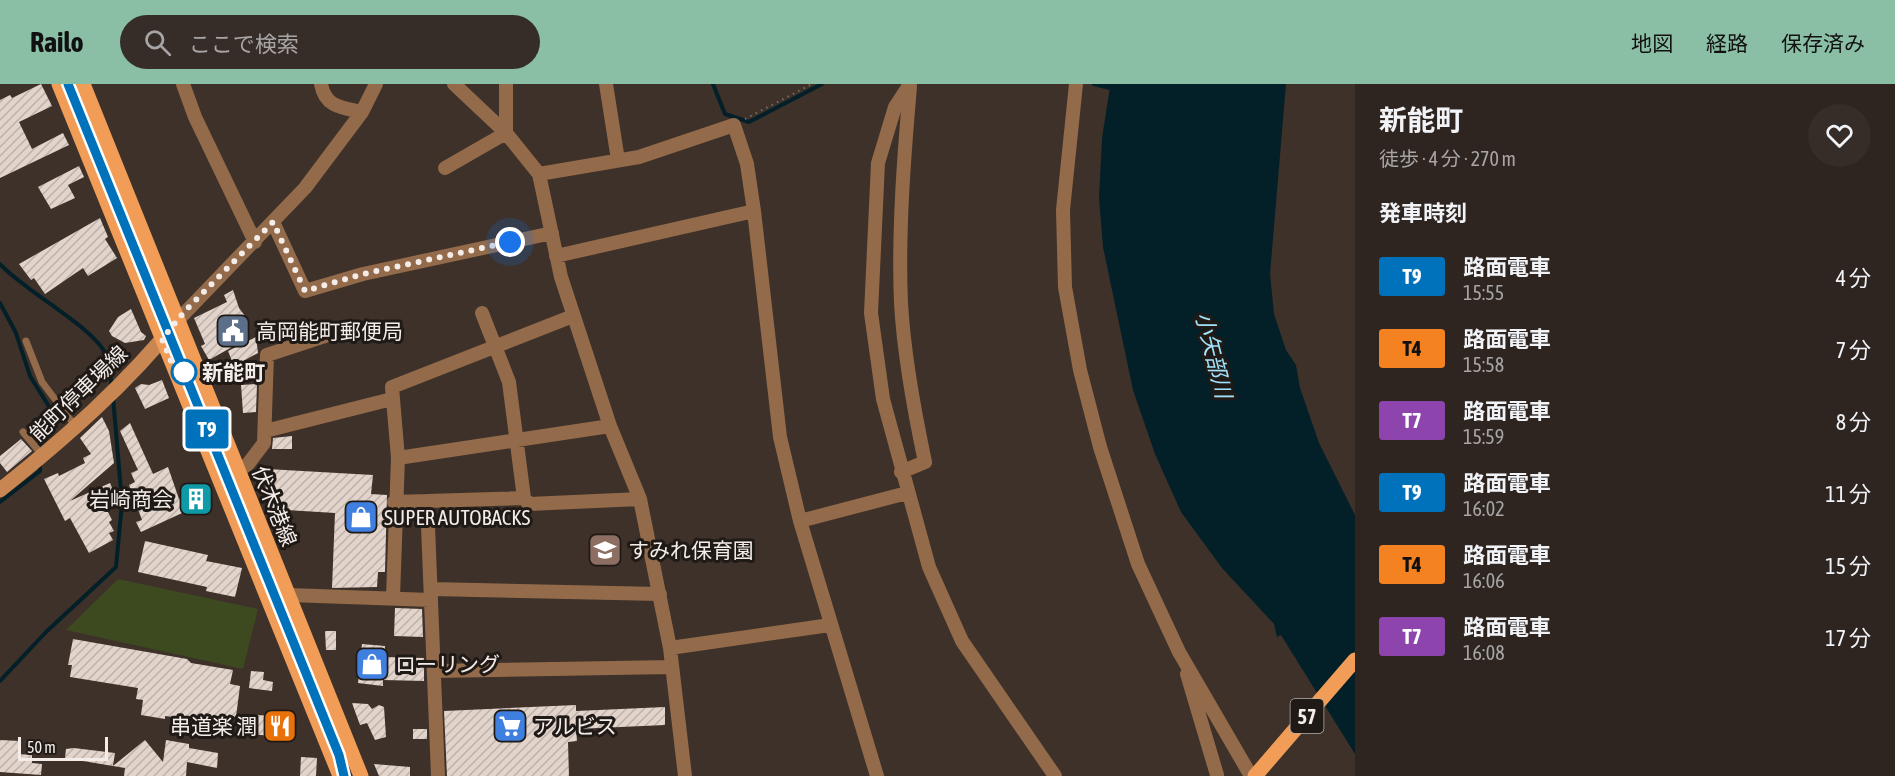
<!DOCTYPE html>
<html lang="ja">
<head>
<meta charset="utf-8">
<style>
	body { margin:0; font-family:"Asap Condensed","Noto Sans JP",sans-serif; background:#362d29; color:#f1f3f6; height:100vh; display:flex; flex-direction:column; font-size:22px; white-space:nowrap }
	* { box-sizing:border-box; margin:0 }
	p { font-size:20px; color:#a7a5a5 }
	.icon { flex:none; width:33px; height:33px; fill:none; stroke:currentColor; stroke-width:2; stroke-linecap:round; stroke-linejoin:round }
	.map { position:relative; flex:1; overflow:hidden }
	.side { display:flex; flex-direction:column; background:#2e2520; width:540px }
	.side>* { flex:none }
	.badge { padding:0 12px; border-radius:4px; font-size:21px; line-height:39px }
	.scale { position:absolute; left:18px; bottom:15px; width:90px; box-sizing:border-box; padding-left:6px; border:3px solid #f4ece8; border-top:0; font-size:16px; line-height:21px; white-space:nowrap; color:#f4ece8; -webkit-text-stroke:4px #201a17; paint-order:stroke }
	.you { position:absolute; width:30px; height:30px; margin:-15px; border:4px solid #fff; border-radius:50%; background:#1a73e8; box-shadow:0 0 0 9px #1a73e833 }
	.map>.badge { position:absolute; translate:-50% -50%; box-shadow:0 0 0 3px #fff }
	h2 { padding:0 24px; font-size:22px; line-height:54px }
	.round { display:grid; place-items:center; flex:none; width:63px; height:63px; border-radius:32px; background:#362d29 }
	.headline { display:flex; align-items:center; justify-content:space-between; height:102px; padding:0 24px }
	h1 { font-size:28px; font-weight:700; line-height:45px }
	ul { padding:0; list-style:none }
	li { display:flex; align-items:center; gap:18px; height:72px; padding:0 24px }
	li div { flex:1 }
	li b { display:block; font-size:22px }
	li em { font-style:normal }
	li .badge { min-width:66px; font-weight:700; text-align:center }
	header { display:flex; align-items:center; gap:36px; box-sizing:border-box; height:84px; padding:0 30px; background:#8abfa5; color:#111 }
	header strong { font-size:28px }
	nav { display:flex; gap:33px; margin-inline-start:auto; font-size:21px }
	.search { width:420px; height:54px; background:#362d29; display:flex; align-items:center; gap:15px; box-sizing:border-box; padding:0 21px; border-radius:33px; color:#a7a5a5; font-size:22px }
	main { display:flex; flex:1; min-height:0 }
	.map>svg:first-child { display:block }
	.green { fill:#3d491e }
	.water { fill:#031f28 }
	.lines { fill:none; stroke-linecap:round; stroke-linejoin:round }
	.stream { stroke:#031f28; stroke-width:4 }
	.building { fill:url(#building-hatch) }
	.path { stroke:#786d67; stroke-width:2; stroke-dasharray:1.5 4.5; stroke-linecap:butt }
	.lane { stroke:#936a4a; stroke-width:7 }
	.street { stroke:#936a4a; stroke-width:14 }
	.secondary { stroke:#c88752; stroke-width:15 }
	.primary { stroke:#f19d57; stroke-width:15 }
	.tram { stroke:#c9c0bc; stroke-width:1.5 }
	.line-casing { stroke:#fff; stroke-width:14 }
	.line { stroke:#0072bc; stroke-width:9 }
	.walk { stroke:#f4ece8; stroke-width:6; stroke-dasharray:0 10.8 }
	.stop-dot { fill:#fff; stroke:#0072bc; stroke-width:3 }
	.labels { text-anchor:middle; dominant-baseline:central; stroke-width:6; stroke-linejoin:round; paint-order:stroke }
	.shield { fill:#201a17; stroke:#b4ada9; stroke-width:1.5 }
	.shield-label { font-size:20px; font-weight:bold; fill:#f4ece8 }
	.poi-label { font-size:21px; fill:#f4ece8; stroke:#201a17; text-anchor:start }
	.stop-label { font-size:21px; font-weight:bold; fill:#f4ece8; stroke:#201a17; text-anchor:start }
	.street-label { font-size:21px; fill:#f4ece8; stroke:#201a17 }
	.water-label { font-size:22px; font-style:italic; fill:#a0e1fb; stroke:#201a17 }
</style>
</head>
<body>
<header>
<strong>Railo</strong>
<div class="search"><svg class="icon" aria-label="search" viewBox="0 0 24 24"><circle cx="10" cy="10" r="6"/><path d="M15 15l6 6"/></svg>ここで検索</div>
<nav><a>地図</a><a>経路</a><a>保存済み</a></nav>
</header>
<main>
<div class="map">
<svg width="1355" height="692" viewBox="0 0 1355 692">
	<defs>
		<pattern id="building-hatch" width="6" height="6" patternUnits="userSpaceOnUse" patternTransform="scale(1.5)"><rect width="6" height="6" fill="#e3d4cb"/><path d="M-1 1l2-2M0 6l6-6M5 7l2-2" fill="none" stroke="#bcb1aa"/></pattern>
	</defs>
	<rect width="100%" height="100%" fill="#3d312a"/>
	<path class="green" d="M118,495L258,525L243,585L66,546Z"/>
	<path class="water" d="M1100,0H1286L1270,190L1274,230L1286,266L1296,281L1300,304L1319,359L1355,431V670L1281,551L1277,553L1274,540L1222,484L1181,428L1155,370L1133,306L1103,163L1099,114L1102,54L1110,3Z"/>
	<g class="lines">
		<path class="stream" d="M713,0L725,30L749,38L822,0
			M1094,0L1114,5
			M0,180C26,208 92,242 106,270C110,279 110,293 112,303
			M0,219L16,249L30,292L58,337L37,364
			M0,418L40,387V379
			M0,597L46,548L116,483L122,419L113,313"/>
	</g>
	<path class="building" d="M41,0L52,22L19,38L32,65L63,49L69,61L0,94V16L10,11L12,14Z
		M79,82L84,93L68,101L75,114L51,125L38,103Z
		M100,134L108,153L105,155L117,174L88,192L83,184L45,210L34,194L31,196L19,180Z
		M233,206L239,224L245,232L242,236L222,244L232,263L209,276L201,262L205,260L194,234L227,218L224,211Z
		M131,225L141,248L146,252L144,256L125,259L112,252L109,247L118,233Z
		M256,253L258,269L234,282L228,267Z
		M162,296L169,314L145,325L135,304L141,300L149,301Z
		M257,300L256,328L243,329L241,301Z
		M102,333L109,347L114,379L70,417L110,399L114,408L107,412L109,417L104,420L112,436L109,438L114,447L109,449L113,456L89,469L70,434L65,437L44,395L58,389L59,392L85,379L83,374L91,370L80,354Z
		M130,339L153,390L168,383L179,415L200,405L206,418L141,448L136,438L142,436L129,401L135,398L131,389L138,386L120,347Z
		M292,352V365H272L273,354Z
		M21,355L32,367L7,388L0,379V372Z
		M267,385L373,391L371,410L387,411L385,488H378L377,503L332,504L335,429L270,425L271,413L265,412Z
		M145,457L208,471L206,477L242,484L235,513L206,507L207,503L138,488Z
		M395,524L422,525L423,553L394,552Z
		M325,547H336V566H326Z
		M73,555L187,575L191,579L233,586L230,600L240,602L236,633L229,632L228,641L165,632V635L141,631L143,616L136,615L138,604L70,593L72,581H68Z
		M362,560L385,562L384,573L424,574V597L383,596V602L358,599Z
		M251,587L264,588L263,596L273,598L272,607L249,604Z
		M352,619L368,620L372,625L379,621L384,623L386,653L375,656L367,639L360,641Z
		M576,621V627L665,623V641L576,645L577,657L568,658L569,692H447L444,627Z
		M250,630L288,634L287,653L248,650Z
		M413,645H427V655H413Z
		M0,656L20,657L19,670L32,671V679L42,680L41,691L0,688Z
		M145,656L163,678L166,656L189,660V664L218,669L217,684L187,678L186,692H124L125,684L113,682Z
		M74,664L115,669L113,682L65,674L66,665Z
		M301,673L317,674L316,692H300Z
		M374,680L410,683V692H379Z"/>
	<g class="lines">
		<path class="path" d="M745,35L812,0"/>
		<path class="lane" d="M26,257L42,298L76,343
			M23,348L43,372"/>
		<path class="street" d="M183,0L195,33L255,158
			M321,0C325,23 342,24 362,28
			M454,0L506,49L539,90L561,193L610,342L640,415L670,564L685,692
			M606,0L618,76
			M910,0L895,23L878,79L871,229L883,315L929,483L962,557L1055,692
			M1076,0L1063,126L1065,203L1080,286L1100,363L1138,480L1179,568L1251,692
			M445,84L506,49V0
			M539,90L639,73L734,41L747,80L754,127L780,353L800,437L877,692
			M273,138L305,207L363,190L552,149
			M556,172L754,127
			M482,229L509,298L524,414
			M178,236L305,104L362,28L376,0
			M265,347L392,315
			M398,374L610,342
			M238,387L248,380L264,359L267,271L349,244
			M901,388L925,378C914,326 904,273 901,219C898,149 904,72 910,3
			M427,417L438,692
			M394,418L524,414L529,420L640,415
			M800,437L907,409
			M431,505L660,510
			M289,511L431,516
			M393,513L398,374L392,303L573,232
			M670,564L830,541
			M434,587L672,583
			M1187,590L1217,691"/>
		<path class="secondary" d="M0,406C64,355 127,300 178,236"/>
		<path class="primary" d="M59,0L340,692
			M83,0L361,692
			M1255,692L1355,576"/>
		<path class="tram" d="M68,0L348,692"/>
	</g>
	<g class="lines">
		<defs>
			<path id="line" d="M68,0L339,671L344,692"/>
		</defs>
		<use href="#line" class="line-casing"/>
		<use href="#line" class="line"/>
		<path class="walk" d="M184,288L176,289L162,255L185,227L273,138L305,207L363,190L510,158"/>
	</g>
	<defs>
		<symbol id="civic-square" viewBox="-11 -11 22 22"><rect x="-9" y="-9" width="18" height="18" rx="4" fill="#5c6f8a" stroke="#201a17"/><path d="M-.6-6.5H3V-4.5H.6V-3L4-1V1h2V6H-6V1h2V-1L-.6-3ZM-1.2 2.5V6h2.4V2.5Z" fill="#fff"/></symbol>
		<symbol id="building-square" viewBox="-11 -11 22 22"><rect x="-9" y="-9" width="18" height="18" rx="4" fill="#0f9aa8" stroke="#201a17"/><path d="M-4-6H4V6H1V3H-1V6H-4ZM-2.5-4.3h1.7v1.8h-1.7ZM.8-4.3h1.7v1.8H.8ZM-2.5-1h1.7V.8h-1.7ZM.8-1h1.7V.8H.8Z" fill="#fff"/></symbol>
		<symbol id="shop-square" viewBox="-11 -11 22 22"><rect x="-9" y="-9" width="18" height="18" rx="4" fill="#3f7fe0" stroke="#201a17"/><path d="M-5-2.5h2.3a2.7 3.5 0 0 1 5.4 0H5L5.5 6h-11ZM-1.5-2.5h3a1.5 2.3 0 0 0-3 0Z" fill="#fff"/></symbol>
		<symbol id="school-square" viewBox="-11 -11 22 22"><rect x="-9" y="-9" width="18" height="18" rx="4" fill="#8d6e63" stroke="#201a17"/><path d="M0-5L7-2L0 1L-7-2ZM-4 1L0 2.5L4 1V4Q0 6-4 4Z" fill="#fff"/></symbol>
		<symbol id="restaurant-square" viewBox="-11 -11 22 22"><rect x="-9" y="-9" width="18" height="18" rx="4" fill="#e8710a" stroke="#201a17"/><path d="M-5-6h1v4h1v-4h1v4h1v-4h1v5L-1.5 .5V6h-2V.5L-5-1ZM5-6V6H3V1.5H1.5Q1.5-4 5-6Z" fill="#fff"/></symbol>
		<symbol id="supermarket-square" viewBox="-11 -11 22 22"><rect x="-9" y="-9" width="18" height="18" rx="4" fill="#3f7fe0" stroke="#201a17"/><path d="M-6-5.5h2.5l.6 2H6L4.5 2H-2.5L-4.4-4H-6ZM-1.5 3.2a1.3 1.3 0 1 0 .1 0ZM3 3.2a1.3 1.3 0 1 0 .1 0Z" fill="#fff"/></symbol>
	</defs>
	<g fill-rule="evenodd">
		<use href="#civic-square" x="214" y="228" width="38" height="38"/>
		<use href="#building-square" x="177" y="396" width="38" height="38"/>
		<use href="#shop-square" x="342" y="414" width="38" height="38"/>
		<use href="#school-square" x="586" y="447" width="38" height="38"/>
		<use href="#shop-square" x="353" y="561" width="38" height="38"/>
		<use href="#restaurant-square" x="261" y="623" width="38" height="38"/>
		<use href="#supermarket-square" x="491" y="623" width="38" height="38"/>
	</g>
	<circle class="stop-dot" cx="184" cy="288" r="12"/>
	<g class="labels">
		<rect class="shield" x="1290.5" y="615" width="33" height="34" rx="4.5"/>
		<g class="shield-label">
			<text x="1307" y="632">57</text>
		</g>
		<g class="poi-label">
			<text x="256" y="247">高岡能町郵便局</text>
			<text x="173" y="415" text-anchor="end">岩崎商会</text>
			<text x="384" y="433">SUPER AUTOBACKS</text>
			<text x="628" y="466">すみれ保育園</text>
			<text x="395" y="580">ローリング</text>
			<text x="257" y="642" text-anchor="end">串道楽 潤</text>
			<text x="533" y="642">アルビス</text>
		</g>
		<g class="stop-label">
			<text x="202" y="288">新能町</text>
		</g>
		<g class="street-label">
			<text transform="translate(78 309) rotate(-44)">能町停車場線</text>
			<text transform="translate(275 422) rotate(68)">伏木港線</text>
		</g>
		<g class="water-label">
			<text transform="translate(1214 271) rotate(76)">小矢部川</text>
		</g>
	</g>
</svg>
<div class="scale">50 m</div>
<div class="you" style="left:510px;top:158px"></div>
<b class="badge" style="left:207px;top:345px;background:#0072bc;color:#fff">T9</b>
</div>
<section class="side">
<div class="headline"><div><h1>新能町</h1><p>徒歩 · 4 分 · 270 m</p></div><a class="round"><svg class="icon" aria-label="heart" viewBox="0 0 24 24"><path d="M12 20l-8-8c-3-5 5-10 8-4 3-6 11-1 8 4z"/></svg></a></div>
<h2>発車時刻</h2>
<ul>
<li><span class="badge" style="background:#0072bc;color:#fff">T9</span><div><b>路面電車</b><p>15:55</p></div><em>4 分</em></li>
<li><span class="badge" style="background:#f58220;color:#111">T4</span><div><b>路面電車</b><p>15:58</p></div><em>7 分</em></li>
<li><span class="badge" style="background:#8e44ad;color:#fff">T7</span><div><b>路面電車</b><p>15:59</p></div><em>8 分</em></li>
<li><span class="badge" style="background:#0072bc;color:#fff">T9</span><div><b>路面電車</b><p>16:02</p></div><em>11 分</em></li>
<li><span class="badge" style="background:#f58220;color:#111">T4</span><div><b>路面電車</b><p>16:06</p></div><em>15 分</em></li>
<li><span class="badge" style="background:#8e44ad;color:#fff">T7</span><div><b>路面電車</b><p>16:08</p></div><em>17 分</em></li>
</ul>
</section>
</main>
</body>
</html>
